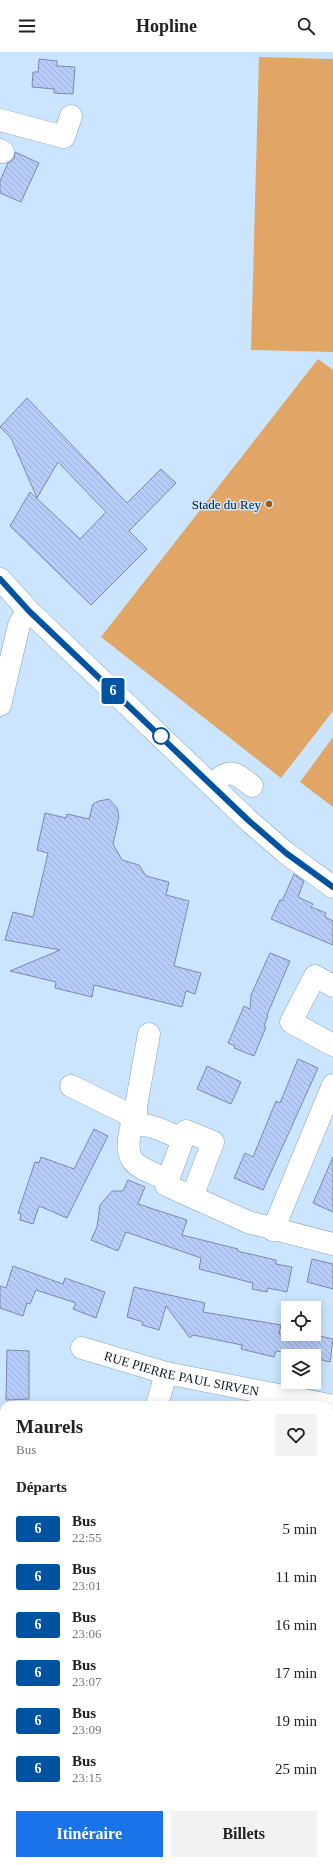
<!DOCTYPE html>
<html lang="fr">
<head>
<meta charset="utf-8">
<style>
	body { margin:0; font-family:"Times New Roman",serif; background:#f2f2f2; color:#222; height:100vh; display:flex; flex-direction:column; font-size:15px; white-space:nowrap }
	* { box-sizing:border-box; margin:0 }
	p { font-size:13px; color:#767676 }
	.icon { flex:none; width:22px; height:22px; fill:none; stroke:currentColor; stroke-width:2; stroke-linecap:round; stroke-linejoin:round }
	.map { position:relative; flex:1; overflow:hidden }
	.side { position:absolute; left:0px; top:1349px; width:333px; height:464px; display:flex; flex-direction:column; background:#fff; border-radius:12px 12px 0 0; box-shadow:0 2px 10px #0003 }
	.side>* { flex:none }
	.badge { padding:0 8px; border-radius:3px; font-size:14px; line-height:26px }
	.tools { position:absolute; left:281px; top:1249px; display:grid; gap:8px }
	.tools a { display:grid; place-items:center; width:40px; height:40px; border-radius:0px; background:#fff; box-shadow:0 2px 10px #0003; font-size:20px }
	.map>.badge { position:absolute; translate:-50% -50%; box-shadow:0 0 0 2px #fff }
	h2 { padding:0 16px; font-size:15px; line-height:36px }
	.round { display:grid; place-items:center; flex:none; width:42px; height:42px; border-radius:0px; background:#f2f2f2 }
	.summary { display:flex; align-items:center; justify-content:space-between; height:68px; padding:0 16px }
	h1 { font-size:19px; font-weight:700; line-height:30px }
	.action { display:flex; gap:8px; margin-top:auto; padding:8px 16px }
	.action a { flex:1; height:46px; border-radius:0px; background:#1a73e8; color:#fff; font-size:16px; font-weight:700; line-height:46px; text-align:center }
	.action a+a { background:#f2f2f2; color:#222 }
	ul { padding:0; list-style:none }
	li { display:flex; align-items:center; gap:12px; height:48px; padding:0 16px }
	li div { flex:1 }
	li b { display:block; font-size:15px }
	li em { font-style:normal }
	li .badge { min-width:44px; font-weight:700; text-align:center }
	header { display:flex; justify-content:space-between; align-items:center; height:52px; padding:0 16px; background:#fff; font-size:18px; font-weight:700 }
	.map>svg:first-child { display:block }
	.built { fill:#b9d8f5 }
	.garden { fill:#e1a565 }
	.building { fill:url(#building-back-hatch); stroke:#7b89ac }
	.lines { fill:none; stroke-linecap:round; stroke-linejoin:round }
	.minor-casing { stroke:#82a1be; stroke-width:23 }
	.minor { stroke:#fff; stroke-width:22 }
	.line-casing { stroke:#fff; stroke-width:9 }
	.line { stroke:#0053a0; stroke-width:6 }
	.poi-dot { fill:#935c15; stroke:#cbe5fe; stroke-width:1.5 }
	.stop-dot { fill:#fff; stroke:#0053a0; stroke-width:2 }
	.labels { text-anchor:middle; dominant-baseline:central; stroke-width:3; stroke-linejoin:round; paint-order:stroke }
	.poi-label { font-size:13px; fill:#0d1924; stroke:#cbe5fe; text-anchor:end }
	.street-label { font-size:13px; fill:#0d1924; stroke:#cbe5fe }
</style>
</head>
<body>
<header><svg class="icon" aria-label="menu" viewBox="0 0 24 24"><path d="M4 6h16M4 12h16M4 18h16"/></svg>Hopline<svg class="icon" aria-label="search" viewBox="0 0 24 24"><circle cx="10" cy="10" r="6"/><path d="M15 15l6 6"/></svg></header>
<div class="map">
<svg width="333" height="1813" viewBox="0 0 333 1813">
	<defs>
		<pattern id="building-back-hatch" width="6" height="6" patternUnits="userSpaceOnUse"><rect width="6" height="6" fill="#b8ccf9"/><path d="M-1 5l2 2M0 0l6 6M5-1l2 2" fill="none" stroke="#9dafd5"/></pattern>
	</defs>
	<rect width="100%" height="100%" fill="#cbe5fe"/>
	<path class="built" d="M0,1687L4,1692V1809H89L91,1813H0Z"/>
	<path class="garden" d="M259,5L333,7V300L251,298Z
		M318,307L333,318V659L281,726L101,585Z
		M333,685V755L300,730Z"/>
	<path class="building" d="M39,7L57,9V14L75,15L73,42L54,41V37L32,35L33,20H38Z
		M15,100L39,111L21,150L0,141V129L8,111L14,107Z
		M27,346L127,451L161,417L176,431L129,479L147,497L91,553L10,474L30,440L80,487L106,460L58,410L37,446L11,386L0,375Z
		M109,747L117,756L119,765L113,792L122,808L139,813L146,824L169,830L166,843L189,849L174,914L201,921L195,942L186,939L182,955L94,933L92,945L55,936L56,930L10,919L60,898L5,888L13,860L33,865L48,801L37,798L45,761L66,766L67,762L89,767L93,752L99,749Z
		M294,822L304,829L298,845L313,852L311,855L326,861L325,865L333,869V893L271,867L280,848L282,849Z
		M270,901L290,909L267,963L268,964L264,974L266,975L254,1004L234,996L235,994L228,991L244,954L250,957L251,943Z
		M298,1007L318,1016L263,1138L234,1126L245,1101L253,1105L276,1049L280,1051Z
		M207,1014L241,1030L231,1052L197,1037Z
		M94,1077L108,1084L67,1166L39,1154L33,1172L20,1168L21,1162L18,1161L35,1110L39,1111L41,1105L74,1117Z
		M333,1105V1160L313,1151Z
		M128,1128L145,1135L138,1152L187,1168L182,1183L238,1197L237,1199L276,1208V1212L292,1215L287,1240L268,1236L267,1240L252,1237L253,1231L199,1217L201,1206L126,1180L118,1199L91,1188L97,1175L100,1153L112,1139H123Z
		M312,1207L333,1212V1237L307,1230Z
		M13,1214L63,1232L65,1226L105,1240L96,1266L73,1257L76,1251L36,1238L30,1252L27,1251L23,1264L0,1256V1234L6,1236Z
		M134,1235L205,1251L203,1260L281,1273L279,1282H311L333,1287L330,1310L314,1306V1304H303L276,1299L274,1305L241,1297L242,1293L193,1283L190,1286L166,1254L159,1278L142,1273L143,1270L127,1265Z
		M7,1298L29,1299V1347L6,1348Z"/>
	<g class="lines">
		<defs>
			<g id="minor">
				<path d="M0,68L64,85L71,64"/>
				<path d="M0,98L3,100"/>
				<path d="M0,527L29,559L248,768L286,801L333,835"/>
				<path d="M0,653L19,573L24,564L29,559"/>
				<path d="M212,733C228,715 235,720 252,734"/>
				<path d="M333,934L315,924L291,970L333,993"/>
				<path d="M71,1034L124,1060L137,1072"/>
				<path d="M137,1072L136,1054L149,982"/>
				<path d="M168,1128C138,1114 122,1114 131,1076C146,1067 168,1082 183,1087"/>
				<path d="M192,1145L213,1090L186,1079L166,1133L248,1170L333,1192"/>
				<path d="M273,1178L333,1033"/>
				<path id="s1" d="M82,1296L166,1321L329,1353"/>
				<path d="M157,1353L166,1321"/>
				<path d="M329,1446L333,1447"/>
				<path d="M329,1496L333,1501"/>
				<path d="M329,1611L333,1586"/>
				<path d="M0,1652L4,1655"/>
				<path d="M329,1653L333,1656"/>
				<path d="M106,1809L108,1813"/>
			</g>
		</defs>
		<use href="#minor" class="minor-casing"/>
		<use href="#minor" class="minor"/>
	</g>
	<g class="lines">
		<defs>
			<path id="line" d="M0,527L29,559L248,768L286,801L333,835"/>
		</defs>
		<use href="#line" class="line-casing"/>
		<use href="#line" class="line"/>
	</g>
	<circle class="poi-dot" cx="269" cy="452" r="4"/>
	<circle class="stop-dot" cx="161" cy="684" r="8"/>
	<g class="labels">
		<g class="poi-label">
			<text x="261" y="452">Stade du Rey</text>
		</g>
		<g class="street-label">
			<text stroke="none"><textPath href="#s1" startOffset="103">RUE PIERRE PAUL SIRVEN</textPath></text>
		</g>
	</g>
</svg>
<div class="tools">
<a><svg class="icon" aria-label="locate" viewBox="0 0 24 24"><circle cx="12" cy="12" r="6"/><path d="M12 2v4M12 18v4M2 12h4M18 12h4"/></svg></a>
<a><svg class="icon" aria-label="layers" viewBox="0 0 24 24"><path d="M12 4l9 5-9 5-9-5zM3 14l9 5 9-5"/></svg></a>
</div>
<b class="badge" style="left:113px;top:639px;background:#0053a0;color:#fff">6</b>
<section class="side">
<div class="summary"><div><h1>Maurels</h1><p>Bus</p></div><a class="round"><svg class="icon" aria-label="heart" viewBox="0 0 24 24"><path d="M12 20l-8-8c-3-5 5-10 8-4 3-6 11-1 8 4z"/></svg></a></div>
<h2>Départs</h2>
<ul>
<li><span class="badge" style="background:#0053a0;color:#fff">6</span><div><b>Bus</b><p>22:55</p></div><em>5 min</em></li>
<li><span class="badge" style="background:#0053a0;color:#fff">6</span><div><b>Bus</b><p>23:01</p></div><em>11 min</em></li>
<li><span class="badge" style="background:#0053a0;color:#fff">6</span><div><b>Bus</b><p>23:06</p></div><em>16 min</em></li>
<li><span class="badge" style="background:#0053a0;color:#fff">6</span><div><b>Bus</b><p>23:07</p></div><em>17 min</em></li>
<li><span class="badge" style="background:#0053a0;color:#fff">6</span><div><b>Bus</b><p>23:09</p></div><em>19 min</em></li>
<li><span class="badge" style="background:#0053a0;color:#fff">6</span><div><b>Bus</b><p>23:15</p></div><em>25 min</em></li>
</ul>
<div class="action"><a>Itinéraire</a><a>Billets</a></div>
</section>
</div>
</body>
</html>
